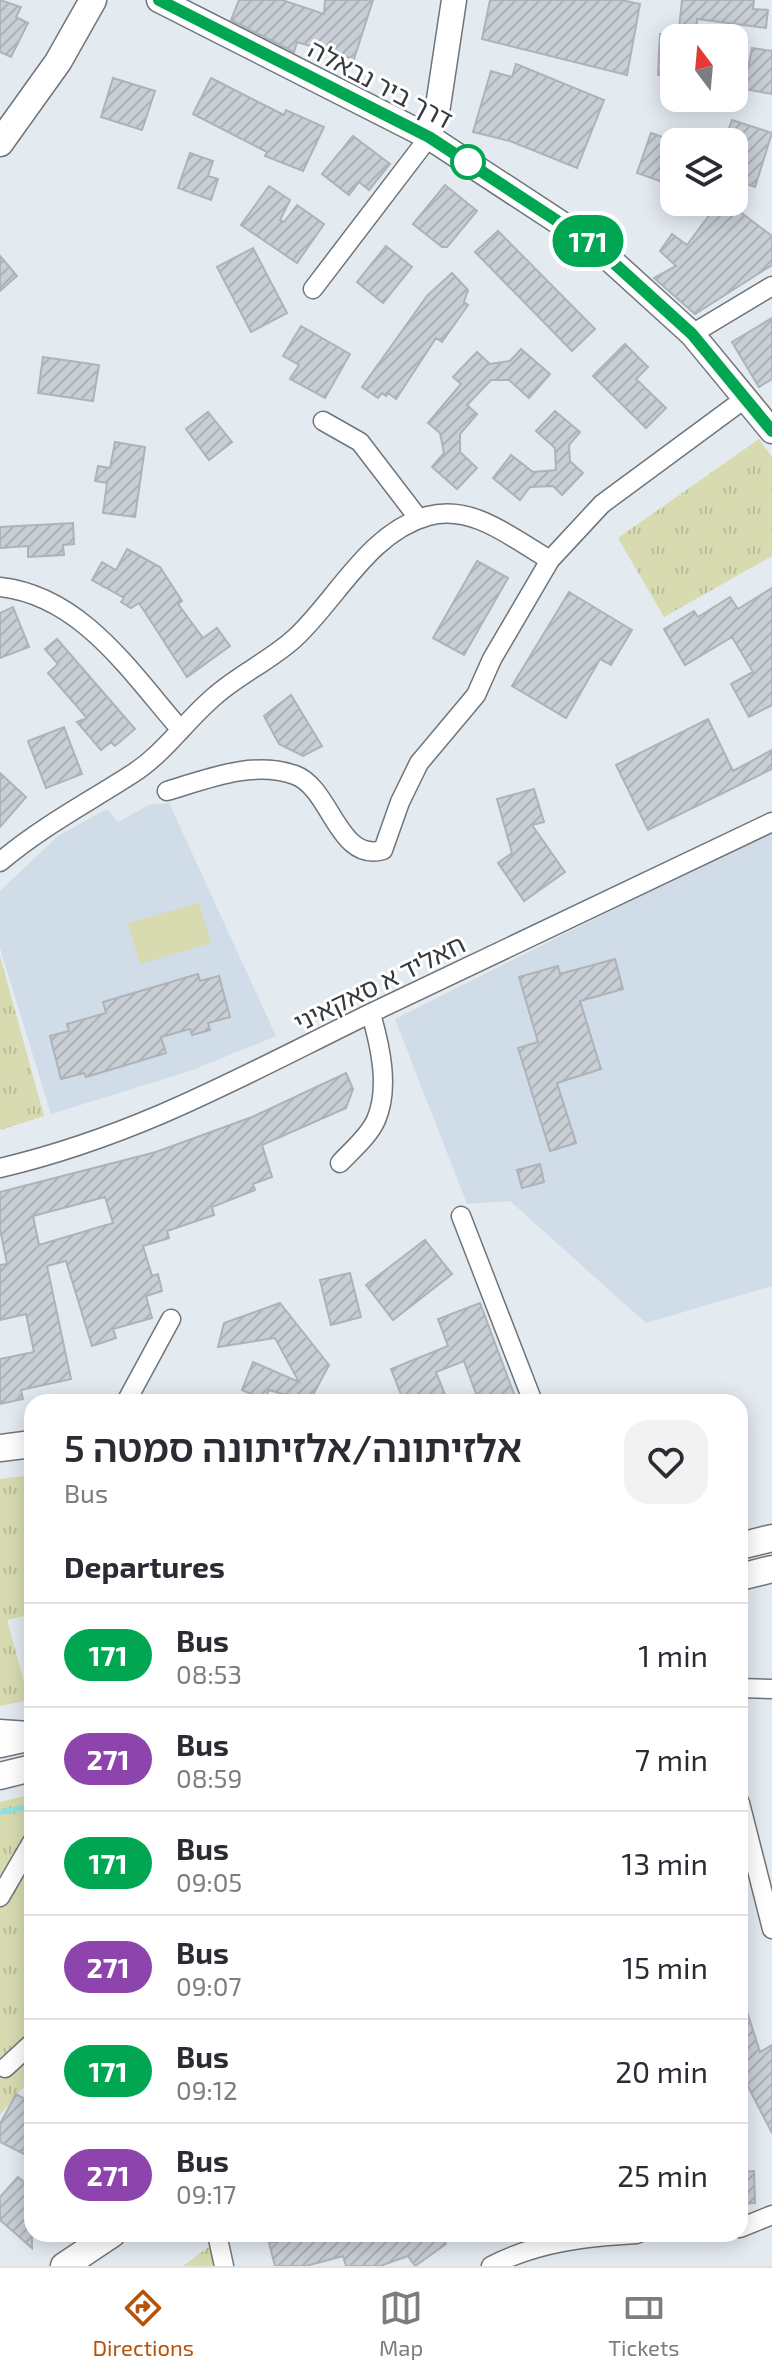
<!DOCTYPE html>
<html lang="en">
<head>
<meta charset="utf-8">
<style>
	body { margin:0; font-family:"Exo 2","Noto Sans Hebrew",sans-serif; background:#f2f2f3; color:#2b2b33; height:100vh; display:flex; flex-direction:column; font-size:30px; white-space:nowrap }
	* { box-sizing:border-box; margin:0 }
	p { font-size:26px; color:#7c7c81 }
	.icon { flex:none; width:44px; height:44px; fill:none; stroke:currentColor; stroke-width:2; stroke-linecap:round; stroke-linejoin:round }
	.map { position:relative; flex:1; overflow:hidden }
	.panel { position:absolute; left:24px; top:1394px; width:724px; height:848px; display:flex; flex-direction:column; background:#fff; border-radius:24px; box-shadow:0 4px 20px #0003 }
	.panel>* { flex:none }
	.badge { padding:0 16px; border-radius:26px; font-size:28px; line-height:52px }
	.needle { width:52px; rotate:344deg }
	.controls { position:absolute; left:660px; top:24px; display:grid; gap:16px }
	.controls a { display:grid; place-items:center; width:88px; height:88px; border-radius:16px; background:#fff; box-shadow:0 4px 20px #0003; font-size:40px }
	.map>.badge { position:absolute; translate:-50% -50%; box-shadow:0 0 0 4px #fff }
	h2 { padding:0 40px; font-size:30px; line-height:72px }
	.round { display:grid; place-items:center; flex:none; width:84px; height:84px; border-radius:24px; background:#f2f2f3 }
	.headline { display:flex; align-items:center; justify-content:space-between; height:136px; padding:0 40px }
	h1 { font-size:38px; font-weight:600; line-height:60px }
	ul { padding:0; list-style:none }
	li { display:flex; align-items:center; gap:24px; height:104px; padding:0 40px; border-top:2px solid #e1e1e2 }
	li div { flex:1 }
	li b { display:block; font-size:30px }
	li em { font-style:normal }
	li .badge { min-width:88px; font-weight:700; text-align:center }
	.menu { display:flex; justify-content:space-around; align-items:center; height:112px; border-top:2px solid #e1e1e2; background:#fff; font-size:22px; color:#7c7c81 }
	.menu a { display:grid; justify-items:center; gap:4px }
	.menu .on { color:#b45309 }
	.map>svg:first-child { display:block }
	.built { fill:#d0dce7 }
	.grass { fill:url(#grass-tufts) }
	.pitch { fill:#d8dbb0 }
	.lines { fill:none; stroke-linecap:round; stroke-linejoin:round }
	.stream { stroke:#8fe1e8; stroke-width:5 }
	.building { fill:url(#building-hatch); stroke:#adb3b9; stroke-width:2; fill-rule:evenodd }
	.minor-casing { stroke:#6f757a; stroke-width:21 }
	.tertiary-casing { stroke:#6f757a; stroke-width:27 }
	.secondary-casing { stroke:#6f757a; stroke-width:29 }
	.minor { stroke:#fff; stroke-width:18 }
	.tertiary { stroke:#fff; stroke-width:24 }
	.secondary { stroke:#fff; stroke-width:26 }
	.line-casing { stroke:#fff; stroke-width:18 }
	.line { stroke:#00a651; stroke-width:12 }
	.stop-dot { fill:#fff; stroke:#00a651; stroke-width:4 }
	.labels { text-anchor:middle; dominant-baseline:central; stroke-width:6; stroke-linejoin:round; paint-order:stroke }
	.street-label { font-size:26px; fill:#373a3c; stroke:#fff }
</style>
</head>
<body>
<div class="map">
<svg width="772" height="2266" viewBox="0 0 772 2266">
	<defs>
		<pattern id="grass-tufts" width="24" height="20" patternUnits="userSpaceOnUse" patternTransform="scale(2)"><rect width="24" height="20" fill="#d8dbb0"/><path d="M3 7l-1-3M5 7V3M7 7l1-3M15 17l-1-3M17 17v-4M19 17l1-3" fill="none" stroke="#babd98"/></pattern>
		<pattern id="building-hatch" width="6" height="6" patternUnits="userSpaceOnUse" patternTransform="scale(2)"><rect width="6" height="6" fill="#c8cfd5"/><path d="M-1 1l2-2M0 6l6-6M5 7l2-2" fill="none" stroke="#acb2b8"/></pattern>
	</defs>
	<rect width="100%" height="100%" fill="#e3eaf0"/>
	<path class="built" d="M169,803L276,1036L190,1071L51,1114L0,948V891L58,836L107,809L118,822L149,805Z
		M772,830V1286L646,1323L510,1201L467,1204L395,1019Z"/>
	<path class="grass" d="M759,439L772,457V556L664,617L618,538Z
		M0,956L44,1116L0,1130Z
		M32,1475V1614L7,1620L29,1700L0,1706V1479Z
		M32,1794V2077L0,2115V1802Z
		M218,2240L228,2266H183Z"/>
	<path class="pitch" d="M199,903L211,943L140,964L128,923Z"/>
	<g class="lines">
		<path class="stream" d="M0,1812L32,1806"/>
	</g>
	<path class="building" d="M0,0L21,7L16,17L28,23L11,57L0,52Z
		M239,0H282L324,14L325,0H373L354,59L297,42L294,52L231,20Z
		M490,0H621L640,4L627,75L482,39Z
		M682,0H754L753,9L768,10L766,28L697,19V38H678Z
		M660,34L674,35V76L658,75Z
		M752,48L772,51V94L744,89Z
		M516,64L604,100L577,168L510,141L473,132L491,71L512,77Z
		M113,78L155,91L142,130L101,117Z
		M211,78L284,115L286,110L324,127L303,171L265,156L267,152L193,114Z
		M732,120L772,133L755,187L734,180V142H724Z
		M651,133L674,141V161L671,160L674,186L637,173Z
		M353,136L390,164L369,190L359,182L349,195L322,174Z
		M190,153L213,161L208,176L218,179L211,200L178,188Z
		M445,185L477,211L447,247H442L413,224Z
		M269,186L290,200L280,220L284,222L297,205L324,224L297,263L241,225Z
		M719,202H727L772,236V265L695,314L654,278L676,266L660,251L672,234L687,245Z
		M498,231L595,329L572,351L475,252Z
		M386,246L412,267L383,303L357,282Z
		M253,248L287,313L251,332L217,267Z
		M0,256L17,276L0,291Z
		M452,273L468,290L464,302L468,305L442,342L436,338L396,399L388,393L386,396L382,393L378,398L362,387L427,296Z
		M772,318V379L759,387L732,342Z
		M301,326L350,354L325,398L290,379L299,365L283,356Z
		M625,344L648,367L636,379L666,408L646,428L593,376Z
		M521,349L550,374L529,398L509,380H491L467,405L477,414L460,434V452L477,468L457,489L432,467L444,453L440,433L428,423L461,384L453,377L477,352L490,364L510,361Z
		M43,357L99,365L93,401L38,393Z
		M555,411L580,432L569,445L570,461L583,473L562,495L553,486L530,487L520,500L493,478L511,455L533,472L556,470L555,448L536,431Z
		M208,412L232,442L209,460L186,429Z
		M115,442L145,447L135,517L103,513L107,483L95,481L98,466L110,468Z
		M73,523L74,544L63,545L64,555L28,557V546L0,548V527Z
		M127,549L160,567L182,601L178,604L203,638L217,628L230,646L187,677L139,603L131,608L121,602L124,598L92,580L102,562L116,570Z
		M477,561L508,578L464,655L433,638Z
		M772,588V705L749,717L731,684L753,672L732,637L685,665L664,629L694,611L698,617L730,597L738,609Z
		M569,592L632,630L611,665L600,659L566,718L512,686Z
		M13,607L29,647L0,658V613Z
		M57,639L135,729L115,746L111,742L101,750L77,722L87,718L48,673L58,664L45,649Z
		M291,695L322,746L303,756L279,744L264,716Z
		M708,719L733,771L772,750V769L648,830L616,765Z
		M64,727L82,774L46,788L28,741Z
		M0,773L26,797L0,827Z
		M534,789L544,822L532,825L565,872L524,901L498,863L512,853L497,799Z
		M615,959L623,989L580,1001L601,1069L557,1083L576,1143L550,1151L518,1048L538,1042L519,977L558,966L560,974Z
		M198,974L200,981L219,976L230,1017L208,1023L210,1030L192,1035L190,1029L161,1037L166,1053L86,1077L84,1073L61,1079L50,1036L69,1031L67,1024L106,1013L103,1002Z
		M346,1073L353,1089L346,1108L262,1145L272,1177L253,1184L255,1190L212,1207L214,1215L167,1231L169,1238L143,1246L152,1276L158,1274L162,1291L146,1296L152,1318L113,1329L116,1338L92,1346L66,1261L47,1266L71,1379L21,1390L23,1399L0,1404V1359L34,1352L26,1314L0,1320V1265L7,1264L0,1229V1192L156,1152L252,1117ZM105,1197L113,1223L39,1245L33,1216Z
		M540,1164L544,1182L522,1188L517,1170Z
		M425,1240L452,1274L393,1320L366,1285Z
		M350,1273L361,1317L331,1325L320,1280Z
		M280,1303L329,1365L309,1402L269,1390L264,1400L242,1390L253,1362L299,1382L275,1338L218,1347L224,1323Z
		M480,1303L517,1402H479L464,1361L436,1372L448,1402H404L391,1369L448,1346L438,1319Z
		M740,1999H743L760,2052L772,2045V2133L740,2071Z
		M16,2094L32,2103V2158L0,2142V2124Z
		M754,2171L755,2203L740,2204V2172Z
		M18,2177L32,2189V2248L0,2220V2197Z
		M306,2234H439L446,2244L415,2266L408,2256L380,2266H346L343,2256L306,2266H275L269,2243Z"/>
	<g class="lines">
		<defs>
			<path id="minor" d="M313,289L429,137
				M692,334L772,286
				M323,421L360,442L419,519
				M0,587C82,596 131,673 181,730
				M167,791C207,779 253,760 295,775C331,788 338,863 383,850L400,802L419,763L476,695L492,659L550,560L602,504L743,400
				M0,862C41,827 87,803 132,774C165,753 186,720 216,695C240,674 271,660 295,638C337,599 369,532 428,516C473,504 512,538 550,560
				M340,1163C352,1150 369,1136 376,1120C390,1088 380,1045 371,1014
				M0,1168C140,1135 246,1074 373,1012C506,948 639,885 772,822
				M461,1216L533,1402
				M126,1402L171,1319
				M740,1688L772,1689
				M0,1729L29,1731
				M740,1803L772,1929
				M0,1897L32,1842
				M5,2068L32,2043
				M740,2228L772,2215
				M217,2234L224,2266
				M491,2266C537,2242 585,2237 637,2234"/>
			<path id="tertiary" d="M159,0L429,137L594,245L692,334L772,431
				M429,137L438,106L454,0"/>
			<path id="secondary" d="M0,143L58,62L93,0
				M0,1448L32,1444
				M740,1546L772,1538
				M740,1577L772,1569
				M0,1744L32,1737
				M0,1776L32,1768
				M64,2266L112,2234"/>
		</defs>
		<use href="#minor" class="minor-casing"/>
		<use href="#tertiary" class="tertiary-casing"/>
		<use href="#secondary" class="secondary-casing"/>
		<use href="#minor" class="minor"/>
		<use href="#tertiary" class="tertiary"/>
		<use href="#secondary" class="secondary"/>
	</g>
	<g class="lines">
		<defs>
			<path id="line" d="M159,0L429,137L594,245L692,334L772,431"/>
		</defs>
		<use href="#line" class="line-casing"/>
		<use href="#line" class="line"/>
	</g>
	<circle class="stop-dot" cx="468" cy="162" r="16"/>
	<g class="labels">
		<g class="street-label">
			<text transform="translate(381 83) rotate(28)">דרך ביר נבאלה</text>
			<text transform="translate(379 982) rotate(-26)">חאליד א סאקאיני</text>
		</g>
	</g>
</svg>
<div class="controls">
<a><svg class="needle" viewBox="-14 -14 28 28"><path d="M0-13l5 13h-10z" fill="#e53935"/><path d="M0 13l5-13h-10z" fill="#7c7c81"/></svg></a>
<a><svg class="icon" aria-label="layers" viewBox="0 0 24 24"><path d="M12 4l9 5-9 5-9-5zM3 14l9 5 9-5"/></svg></a>
</div>
<b class="badge" style="left:588px;top:241px;background:#00a651;color:#fff">171</b>
<section class="panel">
<div class="headline"><div><h1>אלזיתונה/אלזיתונה סמטה 5</h1><p>Bus</p></div><a class="round"><svg class="icon" aria-label="heart" viewBox="0 0 24 24"><path d="M12 20l-8-8c-3-5 5-10 8-4 3-6 11-1 8 4z"/></svg></a></div>
<h2>Departures</h2>
<ul>
<li><span class="badge" style="background:#00a651;color:#fff">171</span><div><b>Bus</b><p>08:53</p></div><em>1 min</em></li>
<li><span class="badge" style="background:#8e44ad;color:#fff">271</span><div><b>Bus</b><p>08:59</p></div><em>7 min</em></li>
<li><span class="badge" style="background:#00a651;color:#fff">171</span><div><b>Bus</b><p>09:05</p></div><em>13 min</em></li>
<li><span class="badge" style="background:#8e44ad;color:#fff">271</span><div><b>Bus</b><p>09:07</p></div><em>15 min</em></li>
<li><span class="badge" style="background:#00a651;color:#fff">171</span><div><b>Bus</b><p>09:12</p></div><em>20 min</em></li>
<li><span class="badge" style="background:#8e44ad;color:#fff">271</span><div><b>Bus</b><p>09:17</p></div><em>25 min</em></li>
</ul>
</section>
</div>
<nav class="menu">
<a class="on"><svg class="icon" aria-label="directions" viewBox="0 0 24 24"><path d="M12 3l9 9-9 9-9-9zM9 14v-3h6M13 9l2 2-2 2"/></svg>Directions</a>
<a><svg class="icon" aria-label="map" viewBox="0 0 24 24"><path d="M3 6l6-2 6 2 6-2v14l-6 2-6-2-6 2zM9 4v14M15 6v14"/></svg>Map</a>
<a><svg class="icon" aria-label="tickets" viewBox="0 0 24 24"><path d="M3 7h18v10H3zM15 7v10"/></svg>Tickets</a>
</nav>
</body>
</html>
